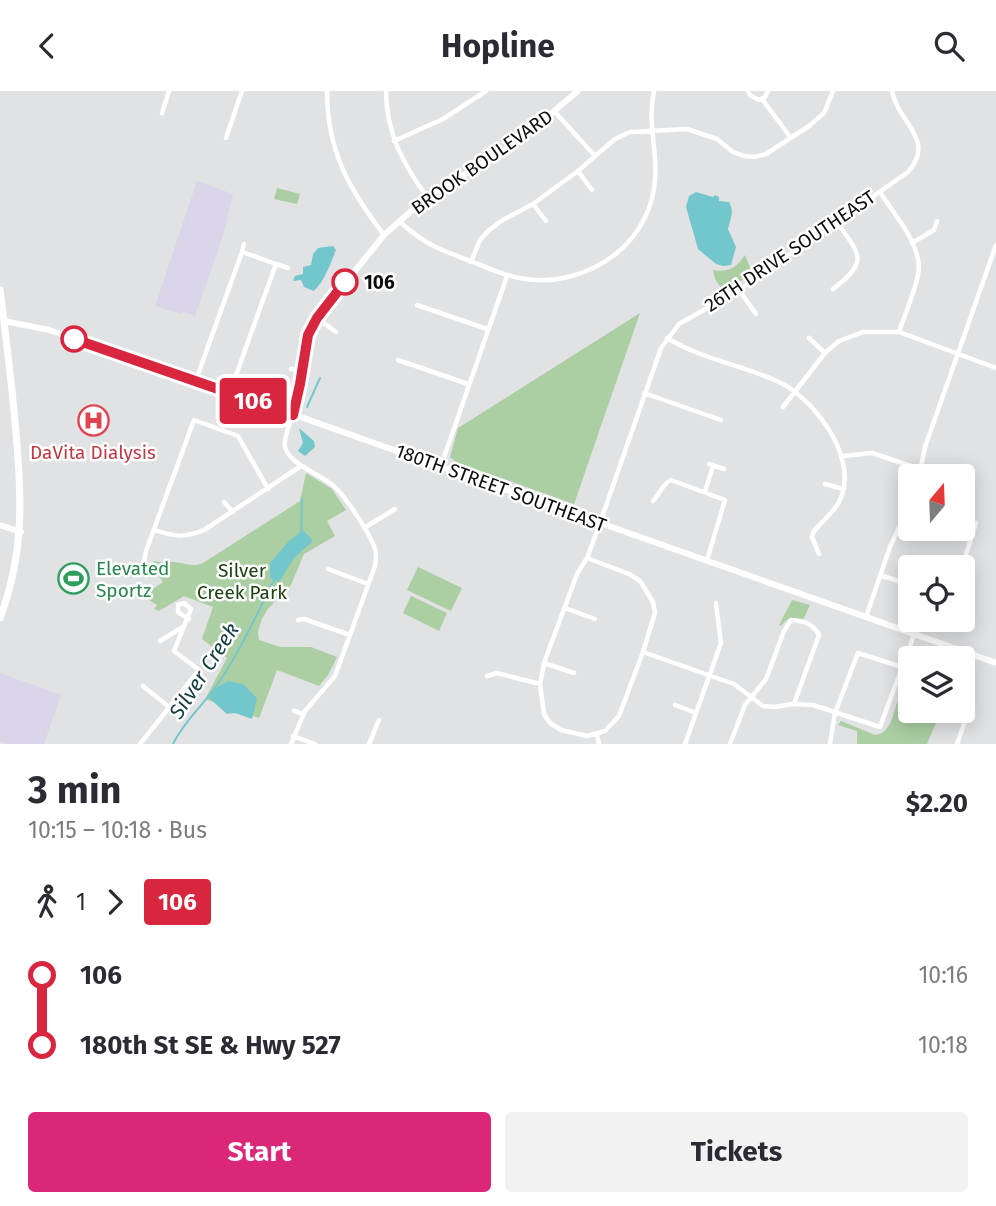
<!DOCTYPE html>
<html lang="en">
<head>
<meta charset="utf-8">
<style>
	body { margin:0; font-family:"Fira Sans",sans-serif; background:#f2f2f3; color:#2b2b33; height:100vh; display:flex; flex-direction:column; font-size:26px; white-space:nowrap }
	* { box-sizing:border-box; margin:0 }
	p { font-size:23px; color:#7c7c81 }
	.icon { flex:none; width:38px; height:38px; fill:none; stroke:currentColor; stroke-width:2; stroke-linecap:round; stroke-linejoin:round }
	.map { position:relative; height:653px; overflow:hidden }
	.panel { display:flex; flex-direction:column; background:#fff; flex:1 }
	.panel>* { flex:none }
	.badge { padding:0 14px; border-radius:5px; font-size:24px; line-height:46px }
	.needle { width:46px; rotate:19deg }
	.fabs { position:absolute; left:898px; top:373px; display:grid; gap:14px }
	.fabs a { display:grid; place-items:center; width:77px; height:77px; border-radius:7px; background:#fff; box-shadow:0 4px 18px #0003; font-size:35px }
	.map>.badge { position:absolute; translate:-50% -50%; box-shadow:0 0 0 4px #fff }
	.legs { display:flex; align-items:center; gap:10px; height:77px; padding:0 28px; font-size:23px }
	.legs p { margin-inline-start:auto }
	.summary { display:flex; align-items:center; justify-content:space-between; height:119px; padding:0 28px }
	h1 { font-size:38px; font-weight:700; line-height:52px }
	.button { display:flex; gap:14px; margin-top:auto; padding:14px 28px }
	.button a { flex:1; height:80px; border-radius:7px; background:#db2777; color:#fff; font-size:28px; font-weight:700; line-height:80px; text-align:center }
	.button a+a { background:#f2f2f3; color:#2b2b33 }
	ul { padding:0 28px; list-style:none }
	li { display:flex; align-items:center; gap:24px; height:70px; font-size:26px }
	li i { display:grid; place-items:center; width:10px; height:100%; margin:0 9px; background:currentColor }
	li i::after { content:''; width:18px; height:18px; margin:-9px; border:5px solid; border-radius:50%; background:#fff }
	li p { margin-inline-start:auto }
	li:first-child i { background:linear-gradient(#0000 50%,currentColor 0) }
	li:last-child i { background:linear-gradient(currentColor 50%,#0000 0) }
	header { display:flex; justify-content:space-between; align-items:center; height:91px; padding:0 28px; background:#fff; font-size:32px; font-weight:700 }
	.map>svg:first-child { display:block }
	.industrial { fill:#dbd5ea }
	.green { fill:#abcea3 }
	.water { fill:#74c6cd }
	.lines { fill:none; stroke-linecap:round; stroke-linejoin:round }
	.stream { stroke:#74c6cd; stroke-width:2 }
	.street { stroke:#fff; stroke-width:4.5 }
	.secondary { stroke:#fff; stroke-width:6 }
	.primary { stroke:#fff; stroke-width:7 }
	.line-1-casing { stroke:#fff; stroke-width:16 }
	.line-1 { stroke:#d7263d; stroke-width:10 }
	.stop-1-dot { fill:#fff; stroke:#d7263d; stroke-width:3.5 }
	.labels { text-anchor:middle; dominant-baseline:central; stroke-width:5; stroke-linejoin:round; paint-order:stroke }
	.street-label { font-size:19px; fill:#0c0d0d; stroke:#fff }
	.stop-label { font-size:19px; font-weight:bold; fill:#0c0d0d; stroke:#fff; text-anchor:start }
	.health-label { font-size:19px; fill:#be3a42; stroke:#fff }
	.leisure-label { font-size:19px; fill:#27864d; stroke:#fff; text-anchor:start }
	.park-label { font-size:19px; fill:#1b410f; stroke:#fff }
	.water-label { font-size:21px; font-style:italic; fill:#153d40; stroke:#fff }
</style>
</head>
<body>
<header><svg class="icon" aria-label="back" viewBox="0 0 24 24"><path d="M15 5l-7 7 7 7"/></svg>Hopline<svg class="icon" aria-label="search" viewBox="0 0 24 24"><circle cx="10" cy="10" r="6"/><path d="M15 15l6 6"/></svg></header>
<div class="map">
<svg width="996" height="653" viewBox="0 0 996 653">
	<rect width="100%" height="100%" fill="#e1e2e4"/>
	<path class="industrial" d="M197,90L233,103L223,145L195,225L182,220L181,223L155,215Z
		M0,582L61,604L44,653H6L0,650Z"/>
	<path class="green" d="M277,97L300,103L297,113L274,108Z
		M745,164L751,179V183L724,201L715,188L713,179C728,182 736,177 745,164Z
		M640,222L574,413L456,371L450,366L458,337Z
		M306,382L332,398L346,419L327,430L335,445L304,463L291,494L267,519L262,528L258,541L259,549L280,556H311L337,566L328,584L319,595L277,579L259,627L205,608L227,567L202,548L213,516L184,505L159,520L154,518L157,514L143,505L163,491L152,476L154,470C161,472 166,470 172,471C184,471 191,477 203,472L300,410Z
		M418,476L462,497L451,520L407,499Z
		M411,505L447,522L439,540L403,522Z
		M792,509L810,514L803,529C792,526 789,525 781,535L779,534Z
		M923,556L957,567H929L920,564Z
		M898,610L910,613V620H941L927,653H857V640L838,634L841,630L875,644C892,642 892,623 898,610Z"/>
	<path class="water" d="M696,101L713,106L715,104L719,106V110L729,111C735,121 730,128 728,138L736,156L731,174L723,175L716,173L698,158L686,116L689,105Z
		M333,155L336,159C330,174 325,189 314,200L304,196L301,189L293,190L295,185L303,183V176L311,174L313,163L318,157Z
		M299,337L314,350L315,356L305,365L298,360L303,352Z
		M303,439L313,450L294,467L279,491L270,487V472L289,450Z
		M228,590L243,593L257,607L252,628L235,622L227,623L209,607L214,598Z"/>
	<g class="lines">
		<path class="stream" d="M307,316L320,287
			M301,442L302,408
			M173,653C183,632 201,616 215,597C239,563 256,524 275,488"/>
		<path class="street" d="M327,0C327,60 349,98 384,144
			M386,0C386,41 403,73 427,106
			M748,0L750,4L759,9L765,6L768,0
			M762,8L791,47
			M555,21L595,65
			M162,22L169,0
			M226,47L242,0
			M394,50L443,28L486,0
			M578,80L592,99
			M880,101C894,124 924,155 918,184C914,203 905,223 899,241
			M533,113L546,130
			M399,130C425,154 441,159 473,171C488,177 503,184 519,187C573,197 629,169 649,117C665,72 645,41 654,0
			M912,152L934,139L937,130
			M242,161L244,153
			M471,171L480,149L487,141L501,130L533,113L578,80L615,48L630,41L687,38L717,48L733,61L744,65L754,66L766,63L809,35L824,22L833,0
			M276,173L288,177
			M833,198C870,169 860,164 836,130
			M739,199L756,223
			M417,214L487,238
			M317,227L336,241
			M667,247C702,268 741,274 777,290C813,306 856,363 842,404C837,420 822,429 813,442L812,446L819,463
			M809,247L825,262
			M398,269L468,293
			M291,278L302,279
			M196,289L242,161L276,173L230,301
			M644,302L721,329
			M783,316L825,262L839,250L863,241H899L996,277
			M843,365L872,362L920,378
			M709,373L724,378
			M441,375L507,185
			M919,385L925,356L996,154
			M825,393L844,398
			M705,401L713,375
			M653,410C659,404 663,392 671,389L725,409L707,469
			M224,411L233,421
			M364,437L395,418
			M155,439C174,446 185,447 204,439L301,375
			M587,467L629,483L640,490L653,511L655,522L643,561L619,625L605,640L587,645L561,639L550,632L544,623L540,593L544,572L577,483L587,467L600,432L661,257L679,233L739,199L908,81C937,48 897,31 892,0
			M144,471L146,460L194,329L238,345L268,398
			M962,476L976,432
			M328,478L368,493
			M880,484L910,494
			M565,517L595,528
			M866,526L890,456L910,413
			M298,529L304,528L350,544
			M160,550L183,536
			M643,561L734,593L763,615L774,616L794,613L813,614L880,636L914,544
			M544,572L574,582
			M487,585L497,582L540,593
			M143,595L169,616
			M675,614L696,622
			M294,620L303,623
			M597,644L599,653
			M293,645L315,653
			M140,653L199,579L174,560L191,518L184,512L178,514V521L189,528
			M291,653L305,620L335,585L375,475C376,469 377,463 375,458C370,442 348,410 336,397C324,384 290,375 285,356C283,347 290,333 293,324
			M369,653L379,629
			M685,653L721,552L716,512
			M730,653L745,614L766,588L784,540L791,529C804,530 812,532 819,544L794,613
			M830,653L835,622L858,562L902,576
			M957,653L967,625L973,620"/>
		<path class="secondary" d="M4,230L49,239L196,289L996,572
			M293,324L300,293L308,244L317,227L384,144L427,106L512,55L578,0
			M0,434L21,441"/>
		<path class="primary" d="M0,199C6,246 12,294 16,342C22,408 24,464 0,527"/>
	</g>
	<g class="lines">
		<defs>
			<path id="line-1" d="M74,248L293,324L300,293L308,244L317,227L345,191"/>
		</defs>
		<use href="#line-1" class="line-1-casing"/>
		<use href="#line-1" class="line-1"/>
	</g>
	<defs>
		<symbol id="hospital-ring" viewBox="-11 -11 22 22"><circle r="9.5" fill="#fff" stroke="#e0444e" stroke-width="1.5"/><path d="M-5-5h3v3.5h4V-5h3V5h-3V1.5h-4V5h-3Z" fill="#e0444e"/></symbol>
		<symbol id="stadium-ring" viewBox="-11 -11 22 22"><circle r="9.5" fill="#fff" stroke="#2e9e5b" stroke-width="1.5"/><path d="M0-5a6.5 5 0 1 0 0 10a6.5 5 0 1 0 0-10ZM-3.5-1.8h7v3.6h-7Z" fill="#2e9e5b"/></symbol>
	</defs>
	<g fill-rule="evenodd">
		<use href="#hospital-ring" x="76" y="312" width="35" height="35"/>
		<use href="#stadium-ring" x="56" y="470" width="35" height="35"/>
	</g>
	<g class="stop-1-dot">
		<circle cx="345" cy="191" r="12"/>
		<circle cx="74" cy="248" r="12"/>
	</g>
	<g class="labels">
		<g class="street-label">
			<text transform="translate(482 71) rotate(-35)">BROOK BOULEVARD</text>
			<text transform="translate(790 160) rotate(-34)">26TH DRIVE SOUTHEAST</text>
			<text transform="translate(501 397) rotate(20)">180TH STREET SOUTHEAST</text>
		</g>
		<g class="stop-label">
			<text x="364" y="191">106</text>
		</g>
		<g class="health-label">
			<text x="93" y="361">DaVita Dialysis</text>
		</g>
		<g class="leisure-label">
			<text x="96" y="477">Elevated<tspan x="96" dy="22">Sportz</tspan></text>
		</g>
		<g class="park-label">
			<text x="242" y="479">Silver<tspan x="242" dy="22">Creek Park</tspan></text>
		</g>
		<g class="water-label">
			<text transform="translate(204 580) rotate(-57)">Silver Creek</text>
		</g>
	</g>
</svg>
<div class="fabs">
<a><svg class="needle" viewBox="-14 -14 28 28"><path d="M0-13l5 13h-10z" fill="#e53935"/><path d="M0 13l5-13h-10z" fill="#7c7c81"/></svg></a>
<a><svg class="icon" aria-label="locate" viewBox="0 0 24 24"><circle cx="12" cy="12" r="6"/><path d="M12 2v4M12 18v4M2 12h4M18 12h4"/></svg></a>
<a><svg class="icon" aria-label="layers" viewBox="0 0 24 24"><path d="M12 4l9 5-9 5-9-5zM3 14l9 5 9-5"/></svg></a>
</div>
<b class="badge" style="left:253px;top:310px;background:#d7263d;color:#fff">106</b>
</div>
<section class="panel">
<div class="summary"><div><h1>3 min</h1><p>10:15 – 10:18 · Bus</p></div><b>$2.20</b></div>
<div class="legs"><svg class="icon" aria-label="walk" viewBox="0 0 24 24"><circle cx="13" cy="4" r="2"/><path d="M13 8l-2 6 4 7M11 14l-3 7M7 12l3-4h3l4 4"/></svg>1<svg class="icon" aria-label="forward" viewBox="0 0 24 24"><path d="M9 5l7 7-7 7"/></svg><b class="badge" style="background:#d7263d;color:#fff">106</b></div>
<ul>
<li><i style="color:#d7263d"></i><b>106</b><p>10:16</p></li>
<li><i style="color:#d7263d"></i><b>180th St SE &amp; Hwy 527</b><p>10:18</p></li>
</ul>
<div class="button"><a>Start</a><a>Tickets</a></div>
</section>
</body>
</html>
